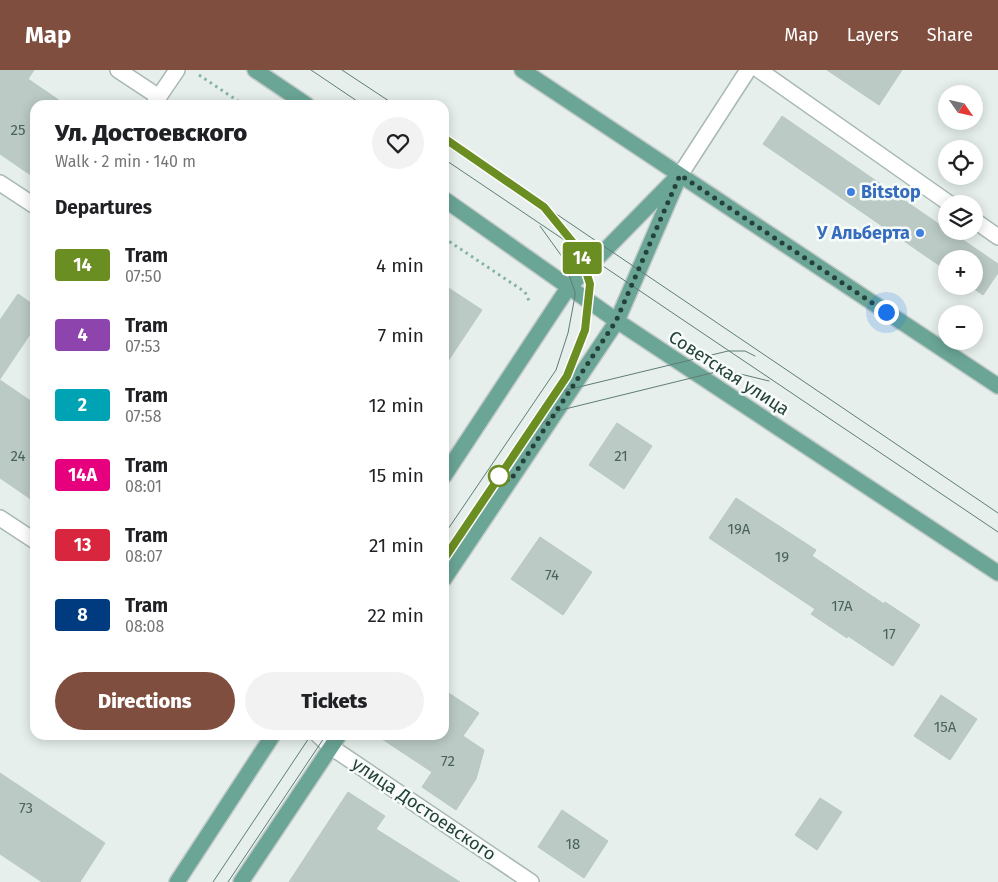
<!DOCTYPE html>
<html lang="en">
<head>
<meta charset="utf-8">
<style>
	body { margin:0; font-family:"Fira Sans",sans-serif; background:#f2f2f2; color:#202124; height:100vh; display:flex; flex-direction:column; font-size:19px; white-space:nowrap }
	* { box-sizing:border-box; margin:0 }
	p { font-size:16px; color:#757577 }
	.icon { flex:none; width:28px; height:28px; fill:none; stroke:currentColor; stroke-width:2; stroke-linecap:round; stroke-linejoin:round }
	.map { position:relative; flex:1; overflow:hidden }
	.side { position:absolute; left:30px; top:30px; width:419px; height:640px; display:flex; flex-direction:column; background:#fff; border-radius:15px; box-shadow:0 2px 12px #0003 }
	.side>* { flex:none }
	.badge { padding:0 10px; border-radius:4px; font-size:18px; line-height:32px }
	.needle { width:32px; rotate:124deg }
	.tools { position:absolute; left:938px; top:15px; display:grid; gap:10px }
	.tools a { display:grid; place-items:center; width:45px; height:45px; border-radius:50%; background:#fff; box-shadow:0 2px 12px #0003; font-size:25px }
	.you { position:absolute; width:25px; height:25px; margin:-12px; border:4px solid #fff; border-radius:50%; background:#1a73e8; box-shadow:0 0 0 8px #1a73e833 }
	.map>.badge { position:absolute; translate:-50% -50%; box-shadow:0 0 0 2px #fff }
	h2 { padding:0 25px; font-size:19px; line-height:45px }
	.round { display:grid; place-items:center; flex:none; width:52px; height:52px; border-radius:26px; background:#f2f2f2 }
	.head { display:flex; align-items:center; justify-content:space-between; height:85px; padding:0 25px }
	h1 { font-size:24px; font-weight:800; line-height:38px }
	.primary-button { display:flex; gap:10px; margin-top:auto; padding:10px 25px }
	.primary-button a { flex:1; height:58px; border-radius:30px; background:#7f4e3f; color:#fff; font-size:20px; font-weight:800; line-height:58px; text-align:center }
	.primary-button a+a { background:#f2f2f2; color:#202124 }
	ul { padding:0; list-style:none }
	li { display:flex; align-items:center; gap:15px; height:70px; padding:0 25px }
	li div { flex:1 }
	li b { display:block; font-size:19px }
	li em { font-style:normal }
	li .badge { min-width:55px; font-weight:700; text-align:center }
	header { display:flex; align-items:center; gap:30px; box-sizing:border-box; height:70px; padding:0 25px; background:#7f4e3f; color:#fff }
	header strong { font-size:24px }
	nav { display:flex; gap:28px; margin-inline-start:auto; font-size:18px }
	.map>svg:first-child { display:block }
	.building { fill:#bbcac4; stroke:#b8c9c2 }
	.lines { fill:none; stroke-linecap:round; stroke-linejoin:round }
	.minor-casing { stroke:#a8b8b2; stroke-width:18 }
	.major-casing { stroke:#c2cac8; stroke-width:18 }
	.path { stroke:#86b3a5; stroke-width:3; stroke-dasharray:2.5 4; stroke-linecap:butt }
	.minor { stroke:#fff; stroke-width:15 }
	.major { stroke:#6aa596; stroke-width:15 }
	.tram { stroke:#5f7d75; stroke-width:1 }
	.line-casing { stroke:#fff; stroke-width:11 }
	.line { stroke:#6b8e23; stroke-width:8 }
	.walk { stroke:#24423a; stroke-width:5; stroke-dasharray:0 9 }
	.shop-dot { fill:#3f7fe0; stroke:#f7fbf9; stroke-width:2 }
	.stop-dot { fill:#fff; stroke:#6b8e23; stroke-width:2.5 }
	.labels { text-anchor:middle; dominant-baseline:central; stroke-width:5; stroke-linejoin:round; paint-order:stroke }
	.number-label { font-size:15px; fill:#4a645c }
	.shop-label { font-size:18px; font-weight:bold; fill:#366cbe; stroke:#f7fbf9; text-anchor:start }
	.street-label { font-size:18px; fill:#24423a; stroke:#f7fbf9 }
</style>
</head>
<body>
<header>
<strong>Map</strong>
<nav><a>Map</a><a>Layers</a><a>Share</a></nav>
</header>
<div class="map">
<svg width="998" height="812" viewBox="0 0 998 812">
	<rect width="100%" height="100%" fill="#e6efeb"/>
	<path class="building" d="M0,0H34L28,9L66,35H35V108L0,84Z
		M827,0H902L879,35Z
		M782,46L946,159V161H950L998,194V203L983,225L970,216H974V189H946V200L763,74Z
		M444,215L482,240L444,297Z
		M18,224L35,236V257L0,309V250Z
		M0,310L35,334V432L0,408Z
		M617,353L652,376L624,419L589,395Z
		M736,428L816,480L812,486L884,534L885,532L920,555L893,596L848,566L847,568L811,544L815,539L709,468Z
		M540,467L592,502L563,545L511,509Z
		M444,620L479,643L463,666L484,680L476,709L456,740L422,717L432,702L376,665H444Z
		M941,625L977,649L950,690L914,666Z
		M0,703L105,773L80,812H42L0,784Z
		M348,722L385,746L376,759L460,812H289Z
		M820,728L842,742L817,780L795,765Z
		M562,740L608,771L584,808L538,777Z"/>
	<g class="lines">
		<defs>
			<path id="minor" d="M118,0L159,27
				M759,0L950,134
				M154,34L177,0
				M680,105L748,0
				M0,113L35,136
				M974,150L998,167
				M0,448L35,471
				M318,665L331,677L531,812"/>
			<path id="major" d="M255,0L307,35
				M522,0L998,316
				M444,129L617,251L998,503
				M444,406L568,218L673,111
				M444,509L617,251L680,105
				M177,812L273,665
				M241,812L339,665"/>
		</defs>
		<use href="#minor" class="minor-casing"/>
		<use href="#major" class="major-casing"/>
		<path class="path" d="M199,5L244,35
			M444,168L525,222L530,233"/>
		<use href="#minor" class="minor"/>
		<use href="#major" class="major"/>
		<path class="tram" d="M311,0L363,35
			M342,0L395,35
			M444,68L998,443
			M444,89L998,462
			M554,323L728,281H745L755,286
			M534,359L561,340L724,300L769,311
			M444,465L556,300L568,263L575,226V222L563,188L540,156
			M444,489L567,306L585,260L589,213L579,180L552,147
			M213,812L311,665
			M228,812L326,665"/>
	</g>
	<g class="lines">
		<defs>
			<path id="line" d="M444,68L544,137L579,180L590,214L585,260L567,306L444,489"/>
		</defs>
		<use href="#line" class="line-casing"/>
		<use href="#line" class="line"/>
		<path class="walk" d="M499,406L510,411L616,251L680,105L886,242"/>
	</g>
	<g class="shop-dot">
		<circle cx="851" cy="122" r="5"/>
		<circle cx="920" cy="163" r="5"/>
	</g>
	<circle class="stop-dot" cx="499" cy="406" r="10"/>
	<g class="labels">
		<g class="number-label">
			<text x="18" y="60">25</text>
			<text x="18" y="386">24</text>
			<text x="621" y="386">21</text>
			<text x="739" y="459">19А</text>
			<text x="782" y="487">19</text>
			<text x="552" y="505">74</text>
			<text x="842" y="536">17А</text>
			<text x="889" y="564">17</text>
			<text x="945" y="657">15А</text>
			<text x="448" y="691">72</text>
			<text x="26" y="738">73</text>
			<text x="573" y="774">18</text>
		</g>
		<g class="shop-label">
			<text x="861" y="122">Bitstop</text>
			<text x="910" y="163" text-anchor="end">У Альберта</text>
		</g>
		<g class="street-label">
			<text transform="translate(729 303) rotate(33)">Советская улица</text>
			<text transform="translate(424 739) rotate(34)">улица Достоевского</text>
		</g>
	</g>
</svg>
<div class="tools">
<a><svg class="needle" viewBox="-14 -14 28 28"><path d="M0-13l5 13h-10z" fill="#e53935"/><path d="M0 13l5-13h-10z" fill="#757577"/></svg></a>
<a><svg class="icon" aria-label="locate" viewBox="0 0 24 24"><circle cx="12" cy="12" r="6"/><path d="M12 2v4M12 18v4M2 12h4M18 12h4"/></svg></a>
<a><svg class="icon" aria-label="layers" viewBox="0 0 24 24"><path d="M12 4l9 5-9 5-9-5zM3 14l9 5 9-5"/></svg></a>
<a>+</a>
<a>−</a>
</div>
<div class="you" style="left:886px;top:242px"></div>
<b class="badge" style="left:582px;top:188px;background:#6b8e23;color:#fff">14</b>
<section class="side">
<div class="head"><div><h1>Ул. Достоевского</h1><p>Walk · 2 min · 140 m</p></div><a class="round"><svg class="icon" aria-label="heart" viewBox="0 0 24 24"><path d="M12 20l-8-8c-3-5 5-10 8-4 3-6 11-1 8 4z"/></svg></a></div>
<h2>Departures</h2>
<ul>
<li><span class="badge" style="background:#6b8e23;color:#fff">14</span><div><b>Tram</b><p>07:50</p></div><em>4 min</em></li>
<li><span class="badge" style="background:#8e44ad;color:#fff">4</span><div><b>Tram</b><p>07:53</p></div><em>7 min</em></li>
<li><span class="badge" style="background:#00a3b4;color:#fff">2</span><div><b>Tram</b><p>07:58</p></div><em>12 min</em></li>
<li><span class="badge" style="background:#e6007e;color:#fff">14А</span><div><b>Tram</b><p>08:01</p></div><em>15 min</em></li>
<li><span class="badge" style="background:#d7263d;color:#fff">13</span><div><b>Tram</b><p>08:07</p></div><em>21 min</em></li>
<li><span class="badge" style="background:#003b80;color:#fff">8</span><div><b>Tram</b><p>08:08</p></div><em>22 min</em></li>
</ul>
<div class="primary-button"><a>Directions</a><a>Tickets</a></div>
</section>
</div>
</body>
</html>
